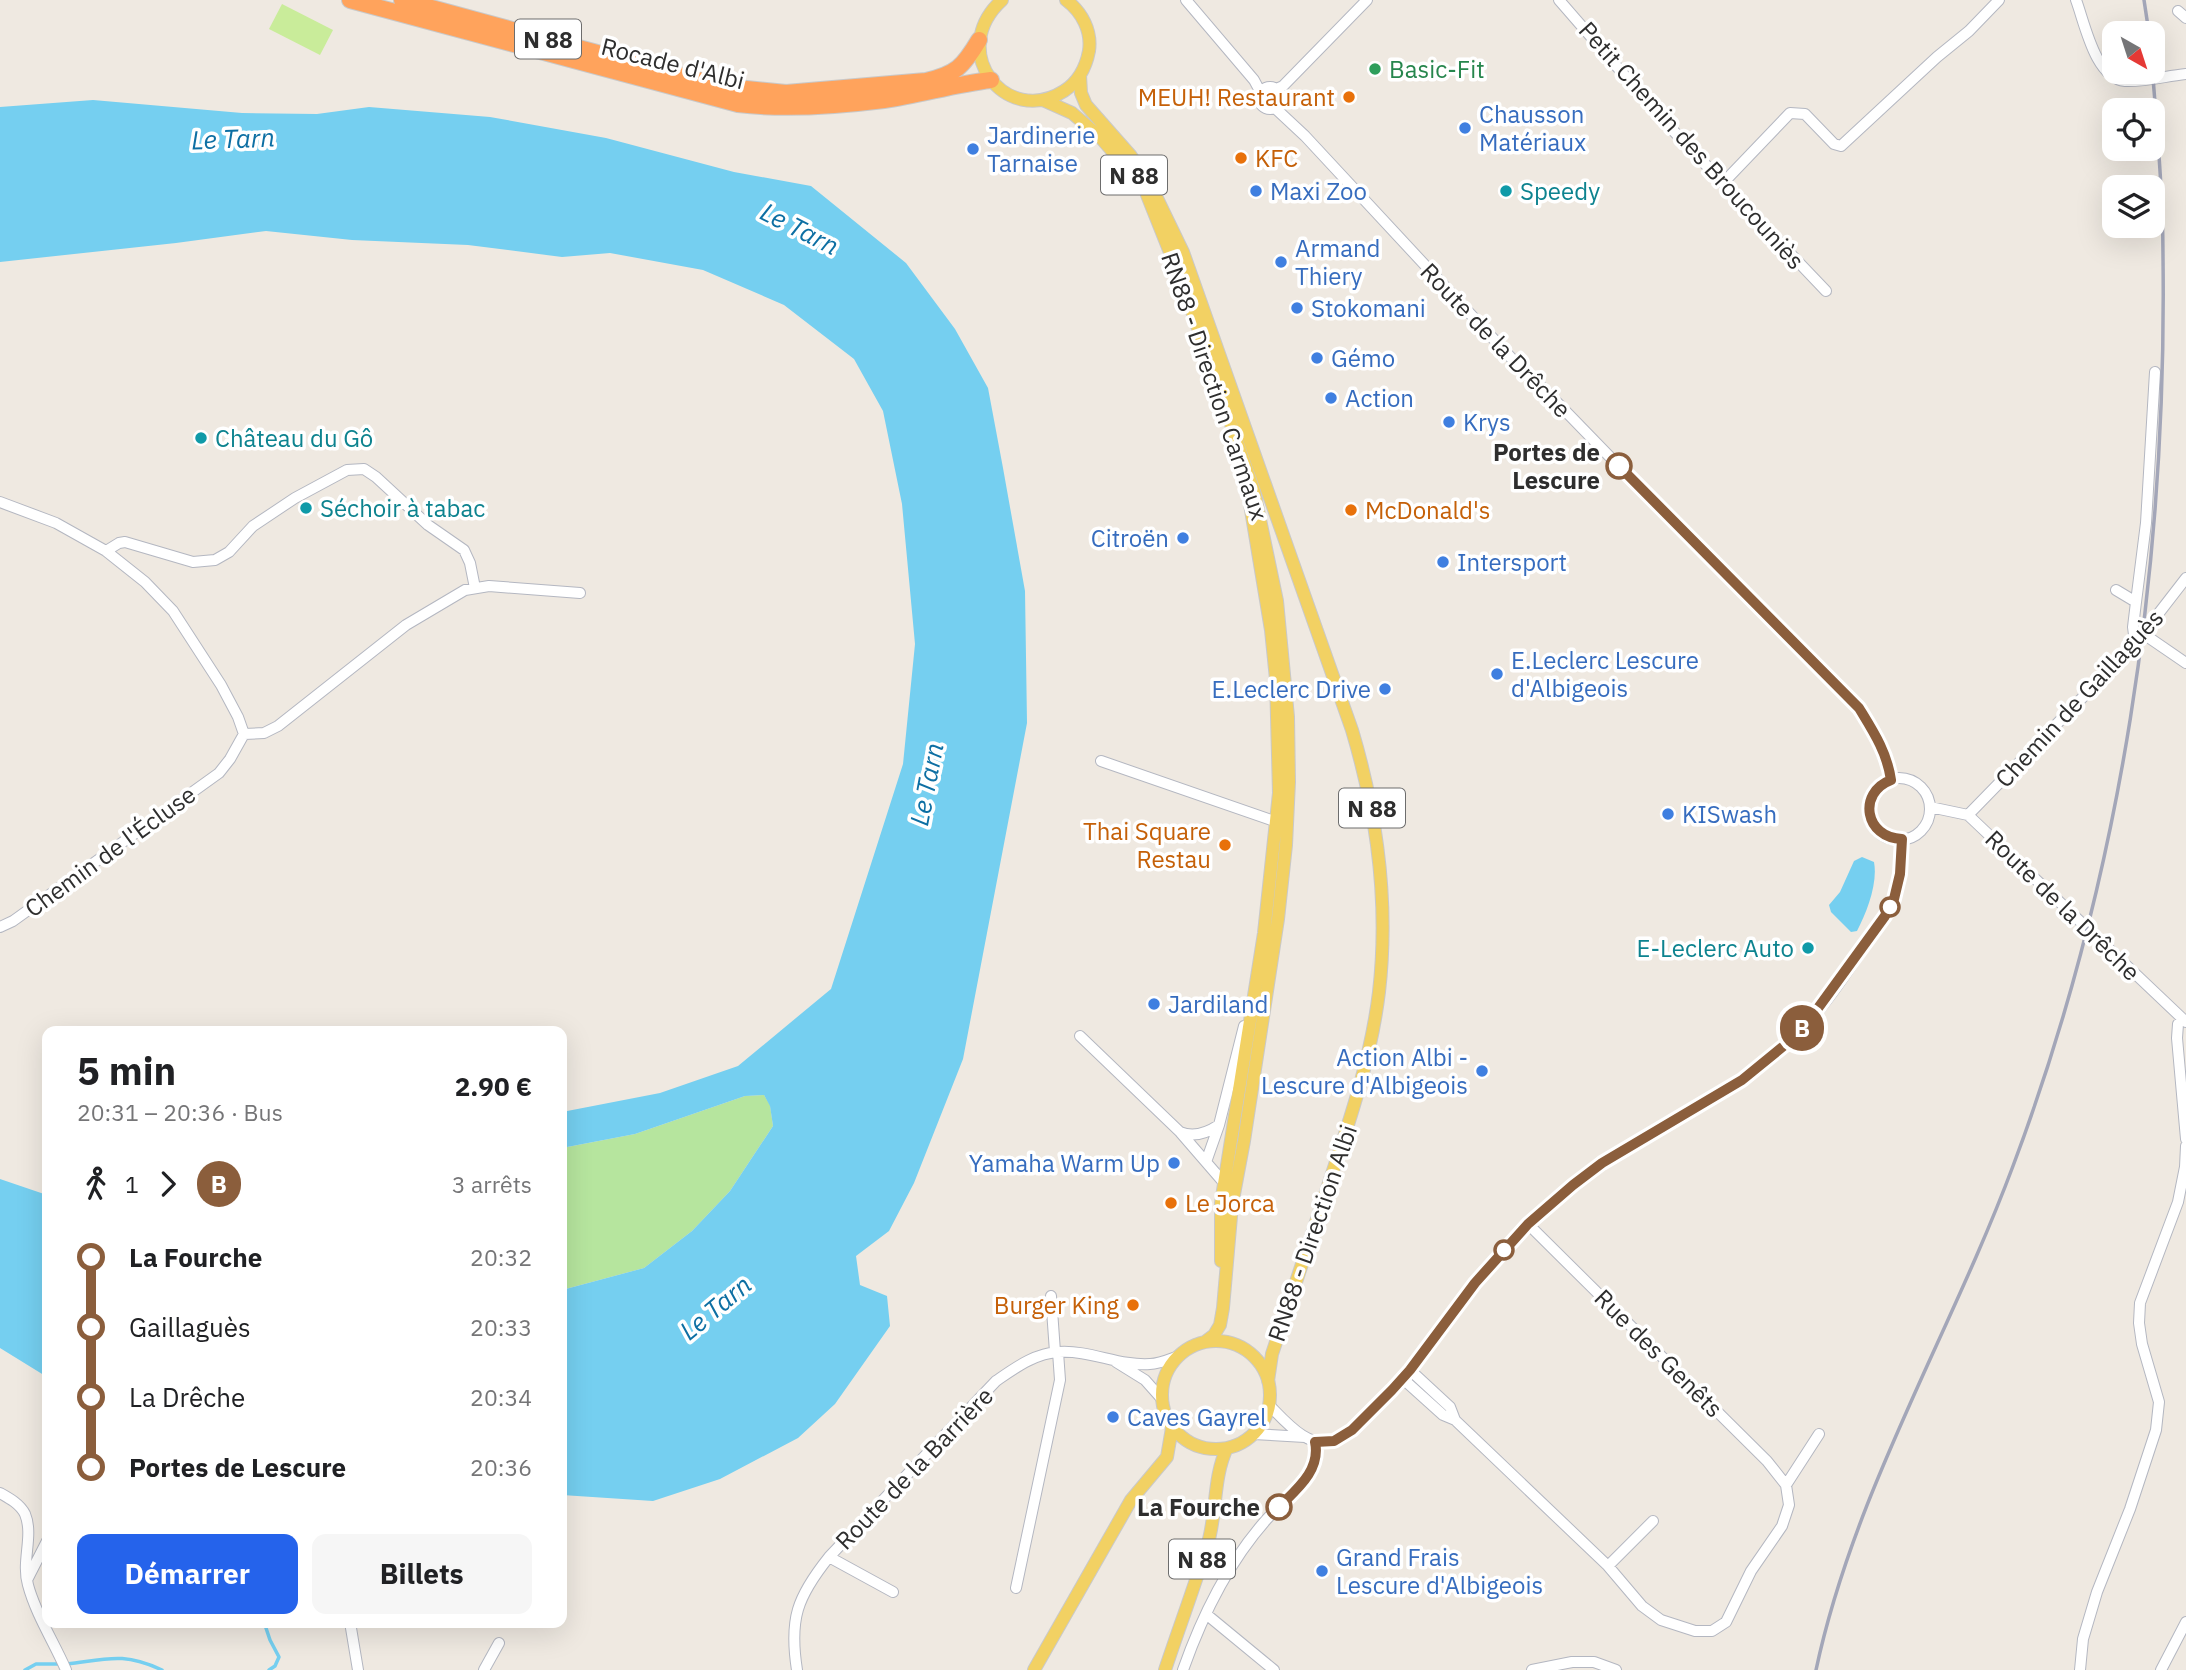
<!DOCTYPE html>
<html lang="fr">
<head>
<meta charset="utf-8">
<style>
	body { margin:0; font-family:"IBM Plex Sans",sans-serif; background:#f6f6f6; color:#202124; height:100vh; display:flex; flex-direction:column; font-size:26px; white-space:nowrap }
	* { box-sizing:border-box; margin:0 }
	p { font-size:23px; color:#757577 }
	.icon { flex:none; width:38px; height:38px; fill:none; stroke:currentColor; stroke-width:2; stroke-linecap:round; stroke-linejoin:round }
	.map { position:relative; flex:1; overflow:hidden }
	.drawer { position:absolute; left:42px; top:1026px; width:525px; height:602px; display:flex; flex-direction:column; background:#fff; border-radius:14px; box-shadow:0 7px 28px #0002 }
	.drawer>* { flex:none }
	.badge { padding:0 14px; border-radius:23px; font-size:24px; line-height:46px }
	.needle { width:46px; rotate:141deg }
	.tools { position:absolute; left:2102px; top:21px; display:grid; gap:14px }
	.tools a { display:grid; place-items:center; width:63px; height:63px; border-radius:14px; background:#fff; box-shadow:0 7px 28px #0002; font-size:35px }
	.map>.badge { position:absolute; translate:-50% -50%; box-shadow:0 0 0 4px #fff }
	.legs { display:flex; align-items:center; gap:10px; height:77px; padding:0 35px; font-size:23px }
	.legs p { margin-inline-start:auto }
	.overview { display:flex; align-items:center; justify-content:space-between; height:119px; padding:0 35px }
	h1 { font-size:38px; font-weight:700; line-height:52px }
	.button { display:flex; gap:14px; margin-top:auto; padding:14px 35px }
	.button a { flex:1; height:80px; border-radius:14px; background:#2563eb; color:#fff; font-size:28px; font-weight:700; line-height:80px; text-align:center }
	.button a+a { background:#f6f6f6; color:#202124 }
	ul { padding:0 35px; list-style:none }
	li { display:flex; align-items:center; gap:24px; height:70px; font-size:26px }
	li i { display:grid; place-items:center; width:10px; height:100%; margin:0 9px; background:currentColor }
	li i::after { content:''; width:18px; height:18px; margin:-9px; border:5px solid; border-radius:50%; background:#fff }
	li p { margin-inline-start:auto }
	li:first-child i { background:linear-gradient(#0000 50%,currentColor 0) }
	li:last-child i { background:linear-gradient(currentColor 50%,#0000 0) }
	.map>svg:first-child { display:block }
	.green { fill:#b6e59e }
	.pitch { fill:#c9ec9a }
	.water { fill:#75cff0 }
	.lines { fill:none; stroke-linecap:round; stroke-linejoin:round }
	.stream { stroke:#75cff0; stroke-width:3.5 }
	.minor-casing { stroke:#b4b7c1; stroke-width:12 }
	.major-casing { stroke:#c9c9c9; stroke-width:14 }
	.highway-casing { stroke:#c9c9c9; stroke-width:18 }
	.minor { stroke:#fff; stroke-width:10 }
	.major { stroke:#f2d163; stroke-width:12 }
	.highway { stroke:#ffa35c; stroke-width:16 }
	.rail { stroke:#a3a6b8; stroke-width:3.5 }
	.line-1-casing { stroke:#fff; stroke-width:16 }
	.line-1 { stroke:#8b5e3c; stroke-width:10 }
	.leisure-dot { fill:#2e9e5b; stroke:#fff; stroke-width:2.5 }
	.food-dot { fill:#e8710a; stroke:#fff; stroke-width:2.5 }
	.shop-dot { fill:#3f7fe0; stroke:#fff; stroke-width:2.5 }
	.culture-dot { fill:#0f9aa8; stroke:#fff; stroke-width:2.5 }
	.stop-1-dot { fill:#fff; stroke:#8b5e3c; stroke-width:3.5 }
	.labels { text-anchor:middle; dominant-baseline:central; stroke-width:7; stroke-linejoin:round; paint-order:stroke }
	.shield { fill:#fff; stroke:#6d6d6d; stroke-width:2 }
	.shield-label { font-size:23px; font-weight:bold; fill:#2e2e2e }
	.street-label { font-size:24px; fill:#2e2e2e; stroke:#fff }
	.leisure-label { font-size:24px; fill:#27864d; stroke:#fff; text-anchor:start }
	.food-label { font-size:24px; fill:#c56008; stroke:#fff; text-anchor:end }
	.shop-label { font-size:24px; fill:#366cbe; stroke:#fff; text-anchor:start }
	.culture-label { font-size:24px; fill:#0d838f; stroke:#fff; text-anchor:start }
	.stop-label { font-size:24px; font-weight:bold; fill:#2e2e2e; stroke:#fff; text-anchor:end }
	.water-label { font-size:26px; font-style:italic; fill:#0d6fa3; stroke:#fff }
</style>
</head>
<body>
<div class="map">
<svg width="2186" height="1670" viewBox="0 0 2186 1670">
	<rect width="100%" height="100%" fill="#efe9e1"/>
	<path class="green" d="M764,1095L770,1105L773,1126L730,1191L692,1231L644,1268L562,1290V1148L635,1134L745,1096Z"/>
	<path class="pitch" d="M282,4L333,30L320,55L269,29Z"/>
	<path class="water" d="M93,100L242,113L317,114L369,107L490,117L606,138L734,172L811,186L906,263L955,329L988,388L1003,468L1025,591L1027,723L963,1059L914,1183L889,1231L856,1256L860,1285L887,1296L890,1326L835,1404L798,1438L720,1479L653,1501L562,1495V1290L644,1268L692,1231L730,1191L773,1126L770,1106L764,1095L745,1096L635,1134L562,1148V1112L660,1093L738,1066L831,989L903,764L915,644L902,504L883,411L854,359L784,305L703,270L610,253L562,257L468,245L352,240L266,231L176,243L0,262V107Z
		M1862,857L1874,862C1878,883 1867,912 1857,931L1851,932L1831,912L1829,905L1840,892L1854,861Z
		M0,1179L47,1195V1377L0,1348Z"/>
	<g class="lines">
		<path class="stream" d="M264,1622L270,1640L279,1657L275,1666L269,1670
			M67,1664C108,1659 123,1652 162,1670
			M25,1670L36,1664H60"/>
		<defs>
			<path id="minor" d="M1186,0L1254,80L1261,93
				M1559,0L1665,122L1826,291
				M2076,0C2085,24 2095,78 2125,81C2145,82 2166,76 2186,74
				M2178,11L2186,18
				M1259 98a11 11 0 1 1 22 0a11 11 0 1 1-22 0Z
				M1276,89L1283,86L1367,0
				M1275,108L1305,136L1527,375L1543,388L1677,526L1859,708C1873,731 1886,752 1891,780
				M1723,183L1790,113L1805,114L1834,144L1841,146L1937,57L1969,31L1999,0
				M0,502L56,523L106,551L119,543L125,542L193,562L215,560L229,552L253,526L295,498L347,470L364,469L376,477L428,525L464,550L470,563L475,588
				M2116,590L2136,602L2133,627L2135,642
				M2136,602L2146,523L2155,372
				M2145,631L2148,637L2186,663
				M244,734L264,733L278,726L406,625L465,590L489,586L580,593
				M1101,761L1277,822
				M1868 809a31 31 0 1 1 62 0a31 31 0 1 1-62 0Z
				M1930,807L1968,815L2186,1022
				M1968,815L2122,657L2145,631L2186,578
				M0,927L13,921L219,773L230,759L244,734L238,717L221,685L173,611L145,582L106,551
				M2182,1019L2178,1024L2177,1038L2186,1139
				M1080,1036L1180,1132L1225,1184
				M1180,1132C1194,1138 1207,1133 1219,1125L1244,1026
				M1206,1162L1219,1125
				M1051,1296L1055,1352
				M1116,1362L1145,1380L1161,1398
				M1403,1379L1443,1415L1455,1420L1450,1407L1410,1370
				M1269,1405C1285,1421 1309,1451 1335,1440C1350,1434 1361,1422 1372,1411C1423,1361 1458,1299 1506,1247C1535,1217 1567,1186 1602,1163C1661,1125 1727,1096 1781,1050C1822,1015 1854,960 1885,916C1898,891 1902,868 1901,839
				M1455,1420L1608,1566L1642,1606L1661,1620L1695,1631H1712L1726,1622L1751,1571L1782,1526L1789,1505L1786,1485L1767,1461L1528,1224
				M1253,1434L1305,1437
				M1786,1485L1819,1434
				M0,1493C9,1498 20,1504 25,1514C34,1536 21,1561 28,1585C36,1615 54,1642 66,1670
				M829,1557L893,1592
				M1608,1566L1653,1521
				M27,1580L47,1541
				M1016,1588L1060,1380L1058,1352
				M1206,1614L1274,1670
				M350,1622L358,1670
				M484,1670L499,1643
				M797,1670C789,1619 797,1597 829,1557L996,1381C1015,1368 1035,1353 1059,1352C1090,1350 1119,1366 1150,1364C1158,1364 1168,1360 1176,1357
				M1183,1670C1202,1616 1228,1563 1266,1520C1286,1497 1322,1477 1315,1442
				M1532,1670L1572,1662H1594L1616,1670
				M2080,1670L2083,1639L2097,1592L2130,1509L2156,1430L2159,1402L2142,1344L2139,1323L2140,1303L2178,1202L2185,1167L2186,1146
				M2161,1670L2186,1622"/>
			<path id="major" d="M1002,0C946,51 1006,128 1064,91C1078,82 1086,67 1089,51C1092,31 1082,12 1066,0
				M1080,75L1081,93L1086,105L1131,156L1153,190L1183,252L1352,730C1377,814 1389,905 1379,992C1371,1058 1350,1120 1329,1183C1310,1240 1291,1297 1272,1354L1268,1381
				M1043,100L1072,113L1101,138L1137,180
				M1147,195L1183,285L1254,491L1277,601L1288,717L1289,782L1286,845L1278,919L1244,1141L1232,1205L1223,1308L1220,1325L1214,1335L1206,1341
				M1221,1261V1203L1264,933L1279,793L1276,679L1271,630L1249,498
				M1162 1395a54 54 0 1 1 108 0a54 54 0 1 1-108 0Z
				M1034,1670L1131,1500L1167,1457L1172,1428
				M1165,1670C1179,1628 1195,1585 1208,1543C1217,1512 1213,1477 1227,1448"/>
			<path id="highway" d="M350,0L738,104C786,110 836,106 884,100C920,95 955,84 991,80
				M402,0L693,79L737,88L786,93L926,81C956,74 963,67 979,40"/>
		</defs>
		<use href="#minor" class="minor-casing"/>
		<use href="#major" class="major-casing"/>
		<use href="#highway" class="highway-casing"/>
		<use href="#minor" class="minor"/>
		<use href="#major" class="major"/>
		<use href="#highway" class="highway"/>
		<path class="rail" d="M2144,0L2149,33
			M1816,1670C1854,1492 1950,1335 2013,1166C2122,876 2167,565 2163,257C2163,193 2157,129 2152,65"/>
	</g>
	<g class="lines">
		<defs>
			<path id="line-1" d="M1279,1507C1297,1489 1321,1470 1315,1442L1334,1441L1352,1430L1392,1390L1410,1370L1475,1283L1528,1224L1573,1185L1602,1163L1742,1080L1791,1040L1813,1015L1885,916L1894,899L1900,874L1902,839C1865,838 1857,793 1891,780C1887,752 1873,731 1859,708L1619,466"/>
		</defs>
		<use href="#line-1" class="line-1-casing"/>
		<use href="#line-1" class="line-1"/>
	</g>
	<circle class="leisure-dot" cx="1375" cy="69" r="7"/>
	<g class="food-dot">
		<circle cx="1349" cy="97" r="7"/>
		<circle cx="1241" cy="158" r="7"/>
		<circle cx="1351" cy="510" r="7"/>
		<circle cx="1225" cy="845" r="7"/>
		<circle cx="1171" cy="1203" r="7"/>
		<circle cx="1133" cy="1305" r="7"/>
	</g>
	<g class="shop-dot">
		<circle cx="1465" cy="128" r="7"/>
		<circle cx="973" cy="149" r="7"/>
		<circle cx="1256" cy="191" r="7"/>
		<circle cx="1281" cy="262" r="7"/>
		<circle cx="1297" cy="308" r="7"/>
		<circle cx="1317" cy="358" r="7"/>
		<circle cx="1331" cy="398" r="7"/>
		<circle cx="1449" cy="422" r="7"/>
		<circle cx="1183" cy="538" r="7"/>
		<circle cx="1443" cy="562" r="7"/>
		<circle cx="1497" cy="674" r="7"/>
		<circle cx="1385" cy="689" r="7"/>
		<circle cx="1668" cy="814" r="7"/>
		<circle cx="1154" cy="1004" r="7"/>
		<circle cx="1482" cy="1071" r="7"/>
		<circle cx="1174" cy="1163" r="7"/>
		<circle cx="1113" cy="1417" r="7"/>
		<circle cx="1322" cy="1571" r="7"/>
	</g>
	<g class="culture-dot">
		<circle cx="1506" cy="191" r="7"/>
		<circle cx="201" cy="438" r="7"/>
		<circle cx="306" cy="508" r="7"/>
		<circle cx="1808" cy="948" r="7"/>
	</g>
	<g class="stop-1-dot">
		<circle cx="1619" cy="466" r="12"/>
		<circle cx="1890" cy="907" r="9"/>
		<circle cx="1504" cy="1250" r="9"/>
		<circle cx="1279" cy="1507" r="12"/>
	</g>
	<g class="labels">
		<g class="shield">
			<rect x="515" y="19.5" width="66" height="39" rx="5"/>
			<rect x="1101" y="155.5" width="66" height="39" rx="5"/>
			<rect x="1339" y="788.5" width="66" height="39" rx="5"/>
			<rect x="1169" y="1539.5" width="66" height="39" rx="5"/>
		</g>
		<g class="shield-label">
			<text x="548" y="39">N 88</text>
			<text x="1134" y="175">N 88</text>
			<text x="1372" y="808">N 88</text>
			<text x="1202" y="1559">N 88</text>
		</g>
		<g class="street-label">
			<text transform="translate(673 63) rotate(14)">Rocade d'Albi</text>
			<text transform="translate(1692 145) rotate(48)">Petit Chemin des Broucouniès</text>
			<text transform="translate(1496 340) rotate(46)">Route de la Drêche</text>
			<text transform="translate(1215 386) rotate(71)">RN88 - Direction Carmaux</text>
			<text transform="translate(2079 698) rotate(-47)">Chemin de Gaillaguès</text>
			<text transform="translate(110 851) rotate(-36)">Chemin de l'Écluse</text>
			<text transform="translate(2063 905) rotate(44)">Route de la Drêche</text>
			<text transform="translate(1312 1233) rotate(-71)">RN88 - Direction Albi</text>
			<text transform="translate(1659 1353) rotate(45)">Rue des Genêts</text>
			<text transform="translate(914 1468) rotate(-46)">Route de la Barrière</text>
		</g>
		<g class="leisure-label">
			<text x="1389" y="69">Basic-Fit</text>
		</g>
		<g class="food-label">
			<text x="1335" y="97">MEUH! Restaurant</text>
			<text x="1255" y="158" text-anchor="start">KFC</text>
			<text x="1365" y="510" text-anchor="start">McDonald's</text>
			<text x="1211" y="831">Thai Square<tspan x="1211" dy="28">Restau</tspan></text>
			<text x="1185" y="1203" text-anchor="start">Le Jorca</text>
			<text x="1119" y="1305">Burger King</text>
		</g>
		<g class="shop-label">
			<text x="1479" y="114">Chausson<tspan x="1479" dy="28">Matériaux</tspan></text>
			<text x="987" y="135">Jardinerie<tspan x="987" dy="28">Tarnaise</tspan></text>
			<text x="1270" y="191">Maxi Zoo</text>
			<text x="1295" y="248">Armand<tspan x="1295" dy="28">Thiery</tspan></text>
			<text x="1311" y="308">Stokomani</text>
			<text x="1331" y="358">Gémo</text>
			<text x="1345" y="398">Action</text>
			<text x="1463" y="422">Krys</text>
			<text x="1169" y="538" text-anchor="end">Citroën</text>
			<text x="1457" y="562">Intersport</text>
			<text x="1511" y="660">E.Leclerc Lescure<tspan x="1511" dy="28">d'Albigeois</tspan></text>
			<text x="1371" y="689" text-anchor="end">E.Leclerc Drive</text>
			<text x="1682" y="814">KISwash</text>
			<text x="1168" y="1004">Jardiland</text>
			<text x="1468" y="1057" text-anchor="end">Action Albi -<tspan x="1468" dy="28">Lescure d'Albigeois</tspan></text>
			<text x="1160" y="1163" text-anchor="end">Yamaha Warm Up</text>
			<text x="1127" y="1417">Caves Gayrel</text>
			<text x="1336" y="1557">Grand Frais<tspan x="1336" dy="28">Lescure d'Albigeois</tspan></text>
		</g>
		<g class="culture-label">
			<text x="1520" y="191">Speedy</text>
			<text x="215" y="438">Château du Gô</text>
			<text x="320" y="508">Séchoir à tabac</text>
			<text x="1794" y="948" text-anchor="end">E-Leclerc Auto</text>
		</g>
		<g class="stop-label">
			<text x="1600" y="452">Portes de<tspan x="1600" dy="28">Lescure</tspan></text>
			<text x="1260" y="1507">La Fourche</text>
		</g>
		<g class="water-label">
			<text transform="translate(233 138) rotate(-2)">Le Tarn</text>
			<text transform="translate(800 228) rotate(27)">Le Tarn</text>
			<text transform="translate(926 784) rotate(-79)">Le Tarn</text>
			<text transform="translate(715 1307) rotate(-40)">Le Tarn</text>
		</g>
	</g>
</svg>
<div class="tools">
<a><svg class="needle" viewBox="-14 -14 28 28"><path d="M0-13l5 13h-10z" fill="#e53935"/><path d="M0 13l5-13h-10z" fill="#757577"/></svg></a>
<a><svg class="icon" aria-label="locate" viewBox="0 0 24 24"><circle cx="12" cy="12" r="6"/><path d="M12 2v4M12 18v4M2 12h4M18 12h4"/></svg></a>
<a><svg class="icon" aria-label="layers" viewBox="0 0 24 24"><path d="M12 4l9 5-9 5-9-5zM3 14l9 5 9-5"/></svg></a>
</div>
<b class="badge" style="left:1802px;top:1028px;background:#8b5e3c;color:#fff">B</b>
<section class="drawer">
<div class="overview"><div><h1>5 min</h1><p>20:31 – 20:36 · Bus</p></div><b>2.90 €</b></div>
<div class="legs"><svg class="icon" aria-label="walk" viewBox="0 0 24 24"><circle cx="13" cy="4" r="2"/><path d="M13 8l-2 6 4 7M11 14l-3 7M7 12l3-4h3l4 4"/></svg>1<svg class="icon" aria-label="forward" viewBox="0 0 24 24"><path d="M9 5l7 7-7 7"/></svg><b class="badge" style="background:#8b5e3c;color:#fff">B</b><p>3 arrêts</p></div>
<ul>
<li><i style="color:#8b5e3c"></i><b>La Fourche</b><p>20:32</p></li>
<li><i style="color:#8b5e3c"></i><span>Gaillaguès</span><p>20:33</p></li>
<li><i style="color:#8b5e3c"></i><span>La Drêche</span><p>20:34</p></li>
<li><i style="color:#8b5e3c"></i><b>Portes de Lescure</b><p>20:36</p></li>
</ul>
<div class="button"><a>Démarrer</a><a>Billets</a></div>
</section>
</div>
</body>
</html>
